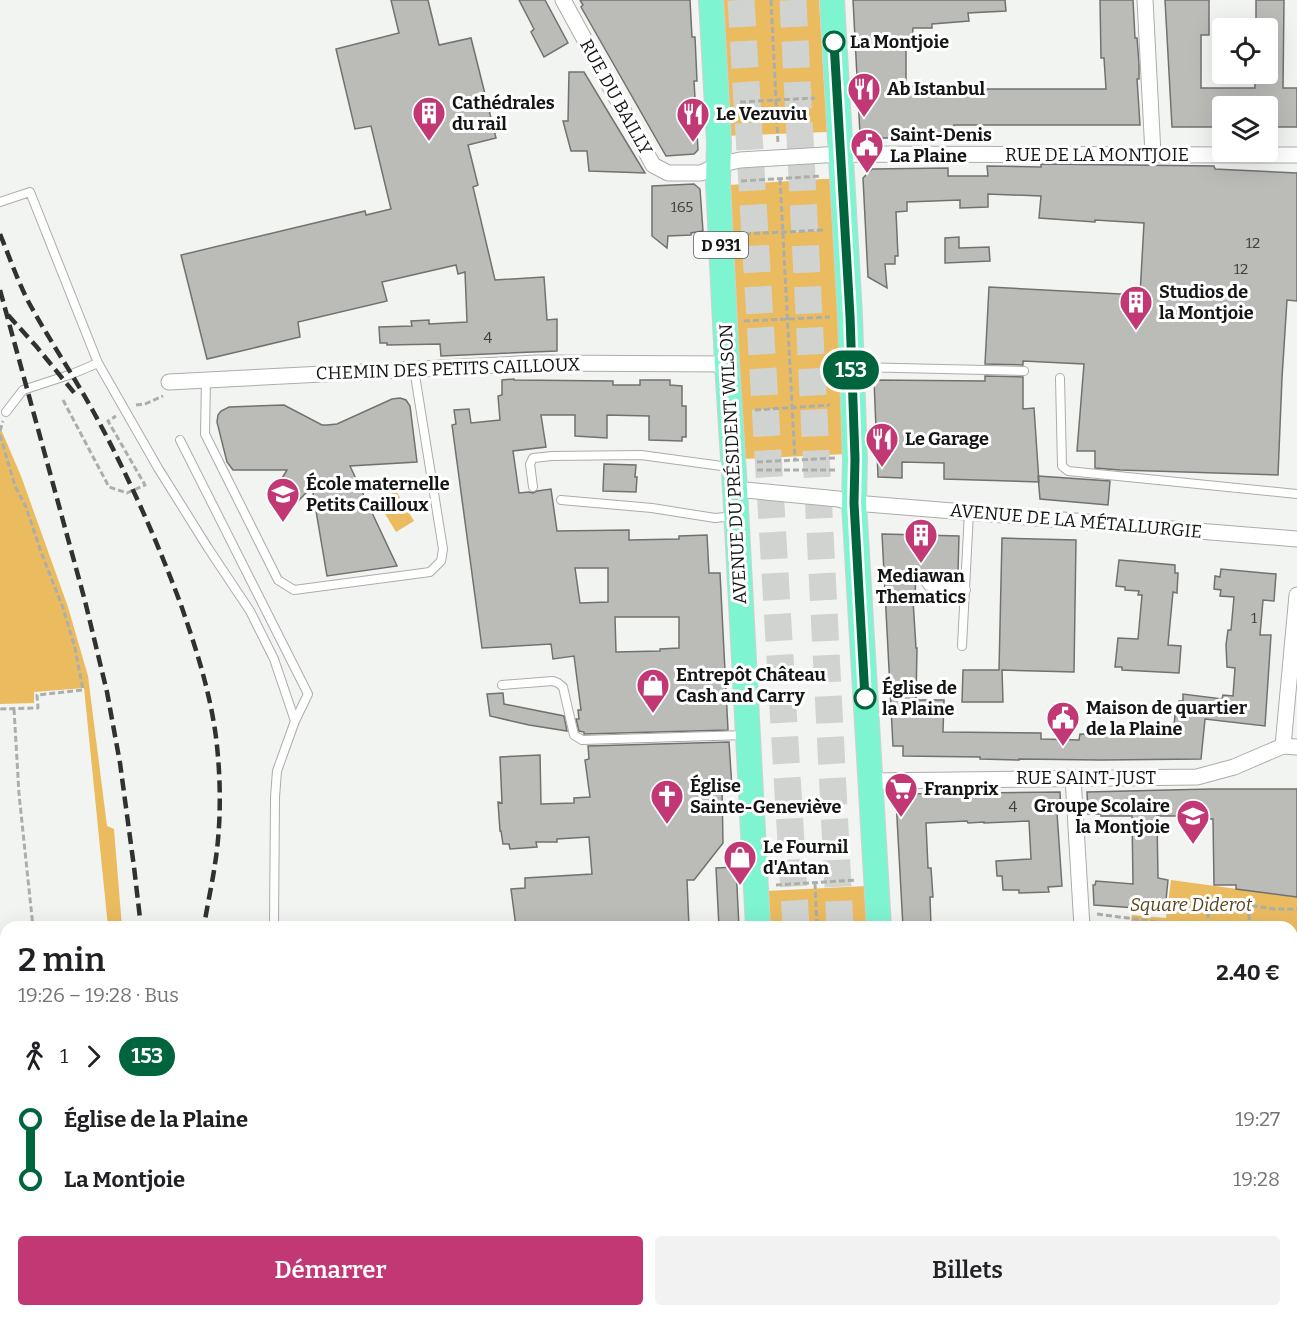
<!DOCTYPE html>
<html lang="fr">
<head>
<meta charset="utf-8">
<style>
	body { margin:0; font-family:Bitter,serif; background:#f2f2f2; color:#202124; height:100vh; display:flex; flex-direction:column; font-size:22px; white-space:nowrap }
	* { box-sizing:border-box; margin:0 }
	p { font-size:20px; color:#757577 }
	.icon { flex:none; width:33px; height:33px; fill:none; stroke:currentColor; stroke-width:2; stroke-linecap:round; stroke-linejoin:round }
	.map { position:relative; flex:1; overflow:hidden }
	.details { position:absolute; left:0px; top:921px; width:1298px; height:396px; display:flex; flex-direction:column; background:#fff; border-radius:18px 18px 0 0; box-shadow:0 6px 24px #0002 }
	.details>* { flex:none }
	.badge { padding:0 12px; border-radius:20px; font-size:21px; line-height:39px }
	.tools { position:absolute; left:1212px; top:18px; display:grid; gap:12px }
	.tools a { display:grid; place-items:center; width:66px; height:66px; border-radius:6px; background:#fff; box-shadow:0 6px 24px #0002; font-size:30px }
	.map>.badge { position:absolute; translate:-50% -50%; box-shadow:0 0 0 3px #fff }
	.legs { display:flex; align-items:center; gap:9px; height:66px; padding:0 18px; font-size:20px }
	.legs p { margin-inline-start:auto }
	.head { display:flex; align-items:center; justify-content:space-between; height:102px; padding:0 18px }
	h1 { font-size:33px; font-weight:600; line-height:45px }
	.button { display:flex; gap:12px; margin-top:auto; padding:12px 18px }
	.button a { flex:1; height:69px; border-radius:6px; background:#c13874; color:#fff; font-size:24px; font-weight:600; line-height:69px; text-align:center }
	.button a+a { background:#f2f2f2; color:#202124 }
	ul { padding:0 18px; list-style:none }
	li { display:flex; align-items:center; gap:21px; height:60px; font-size:22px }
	li i { display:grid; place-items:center; width:9px; height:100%; margin:0 8px; background:currentColor }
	li i::after { content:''; width:15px; height:15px; margin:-8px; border:4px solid; border-radius:50%; background:#fff }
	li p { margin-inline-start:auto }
	li:first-child i { background:linear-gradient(#0000 50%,currentColor 0) }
	li:last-child i { background:linear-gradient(currentColor 50%,#0000 0) }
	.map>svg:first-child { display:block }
	.green { fill:#ebbb60 }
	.building { fill:#bbbcb8; stroke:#71726f; stroke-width:1.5; fill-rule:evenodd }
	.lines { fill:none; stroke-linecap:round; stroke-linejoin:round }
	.motorway-tunnel { stroke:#d1d3d0; stroke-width:27; stroke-dasharray:27 14; stroke-linecap:butt }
	.service-casing { stroke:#abadaa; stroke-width:10 }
	.minor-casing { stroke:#abadaa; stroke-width:17 }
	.primary-casing { stroke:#d0d0d0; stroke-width:26 }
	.path { stroke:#acaeac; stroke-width:3; stroke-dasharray:6 3; stroke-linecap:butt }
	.service { stroke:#fff; stroke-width:8 }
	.minor { stroke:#fff; stroke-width:15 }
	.primary { stroke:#7ff4d1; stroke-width:24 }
	.rail { stroke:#303230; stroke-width:4.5; stroke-dasharray:12 6; stroke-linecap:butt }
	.line-1-casing { stroke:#fff; stroke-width:14 }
	.line-1 { stroke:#00643c; stroke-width:9 }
	.stop-1-dot { fill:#fff; stroke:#00643c; stroke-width:3 }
	.labels { text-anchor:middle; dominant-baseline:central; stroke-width:6; stroke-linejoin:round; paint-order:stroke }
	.number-label { font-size:15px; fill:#3e3f3d }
	.shield { fill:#fff; stroke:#5a5b5a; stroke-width:1.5 }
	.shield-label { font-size:16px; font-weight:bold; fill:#141514 }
	.stop-label { font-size:18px; font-weight:bold; fill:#141514; stroke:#fff; text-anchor:start }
	.poi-label { font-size:18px; font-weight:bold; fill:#141514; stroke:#fff; text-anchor:start }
	.street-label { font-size:18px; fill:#141514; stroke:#fff }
	.park-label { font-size:18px; font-style:italic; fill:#58441b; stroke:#fff }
</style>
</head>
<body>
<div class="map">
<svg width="1297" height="1317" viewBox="0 0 1297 1317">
	<rect width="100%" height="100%" fill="#f2f4f1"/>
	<path class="green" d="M717,0H819L827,132L723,136Z
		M822,179H832L847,454L741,459L728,185Z
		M0,427L21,476L68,607L88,676L107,826L114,829L122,927H108L84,688L34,692V703L0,704Z
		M396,491L414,521L396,532L378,502Z
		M1171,880L1297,897V1020H1292V927H1130L1132,915L1166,918Z
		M867,886L869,927H766L765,891Z"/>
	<path class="building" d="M391,0H428L439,45L471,38L496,138L468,145L478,185L473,187L495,280L544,277L547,320L557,319V351L441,356L440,344L387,345V343H380L379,327L412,326L411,321L429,320V324L467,322L465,272L458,274L456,265L382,282L387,301L298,322L300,337L207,359L181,255L365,211L366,215L391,209L371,126L355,129L336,49L399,33Z
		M519,0H545L568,43L544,57L531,32L534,29Z
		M580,0H690L692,37H695L697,81H694L698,150L694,154L666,156L581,7L583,5Z
		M853,0H1005L1006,11L968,13L969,21L932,24V28H913L912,41L906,51V86H954V89H1106L1104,58H1101L1100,0H1133L1135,38H1137L1139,64V79H1137L1140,125H954L952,138H865L860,134Z
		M1165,0H1209V35H1201V88H1255V74H1268V28H1256V0H1284L1283,88H1297V127H1268V106H1222V127H1172Z
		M569,72H584L645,173L589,171L587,151H571L563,121H568Z
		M1041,164L1214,166L1215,169L1297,173V301L1287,300L1282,378L1278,475L1120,470L1095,468V451H1077L1084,364L1023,361V365L985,364L989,287L1140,295L1144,223L1095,220V222L1039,218L1041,196L988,194V207L960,208V200L907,202V211L896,212L898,256H895V264H885L887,288L868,277L863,178L872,169L948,168V176H988L987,166L1041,167Z
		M694,184L700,189L703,231L691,233V235L668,236L667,248L652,236V186Z
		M959,237V248L989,247L990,261L945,263V238Z
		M985,376L1023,377V409L1034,408L1039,482L944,479V463L902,462V478L878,477L874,380L985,381Z
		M514,379V380L613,381V385H640V380H670V385L682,386V406H686V437H682V441L649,440V416L607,415V438L575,436V415H541L546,447L513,451L519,493L529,492L533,493L537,491L551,489L557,531L629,530V540L679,539V536L707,535L709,573H720L728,730L584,734V732L579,731L576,719H579L578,710H581L574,656L553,659L551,644L482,648L452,425L456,424L454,410L469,409L471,423L500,420L498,396L502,395V380ZM575,568H608V602L580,603ZM615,617H679V648L660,649V651L616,652Z
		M400,398L406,400L410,406L417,462L350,466L397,566L327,576L312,487L294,505L289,507L283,506L277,502L275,496V490L287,470H233L227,462L217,422L218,415L221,411L229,407L284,405L322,425H327L337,424L392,399Z
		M604,464L636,465L635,477H637L636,492L603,491Z
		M1038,476L1110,481L1108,505L1040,499Z
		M882,534L959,536L958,571L916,570L915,600H913L916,648H917L916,700H944L943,732L1041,733V739L1079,740L1080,734L1123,735V732L1140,733V729L1169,730V724L1174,725L1176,706H1178L1179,701H1183V694L1222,699L1223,695L1233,696L1235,668L1227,667L1226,645L1228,630H1231L1234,597L1220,596L1221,590L1214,589L1215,576L1220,577L1221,569L1276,574L1274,601L1263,600L1260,635H1271L1265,726L1205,719L1201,759L1101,760L1019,759V760L980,759V757L903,756V746H893Z
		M1002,538L1076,540L1074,672L1002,670L1003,702H962L963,670H999Z
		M1119,560L1175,565V573H1178L1177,593L1173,592L1168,645L1181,646L1179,673L1122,670V667H1115L1118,638L1138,639L1142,595H1138L1139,591L1125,590V587L1116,586Z
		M503,693L504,704L564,716L567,731L529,725L490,716L487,694Z
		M729,742L732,788H722L723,843L694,880H687L689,927H516L511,889L525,888V878L592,874L589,837L557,839V842H536L537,847L510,849L509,844H503L501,831H500L498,802L502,803L500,757L540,755L541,804L574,803V798L590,797L585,760L589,759L588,746Z
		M1210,789H1297V897L1236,889V885H1214L1213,819H1207V816H1157L1158,878L1168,880L1165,910L1094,905L1093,885H1095L1096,881L1133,884L1132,816H1101V814H1088L1087,792Z
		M1060,792L1061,813H1057L1062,886L1048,887L1049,892L1019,893V890H1003L1002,876H997L996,861L1031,859L1029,821L984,823V822L968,823L967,821L926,823L928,868H931L933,897H930L931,927H903L896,800L902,794Z
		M736,867L739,927H719L716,868Z"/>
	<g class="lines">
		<path class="motorway-tunnel" d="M741,0L796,927
			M793,0L840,927
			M820,1311V1317
			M860,1311V1317"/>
		<defs>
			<path id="service" d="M0,202L30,192L98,363L158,468L208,548L250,611L274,659L295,721
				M855,367L1024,371
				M1060,378L1062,466L1068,471L1297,494
				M206,379L205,434L278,580L294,590L430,572L441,561L443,549L414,369
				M6,412L23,390L72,374L98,363
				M180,440L308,694L295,721L277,771L275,797L274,927
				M533,487L530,464L533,458L552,456L641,455L729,467
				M561,500L652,508L715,518L735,516
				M926,583L928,586H931L966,590
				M962,646L969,512
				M502,685L553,681L558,683L563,687L574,735L582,740L746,735
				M335,1311L336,1317
				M207,1317V1311
				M434,1317L543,1313L652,1311
				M1168,1317L1169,1311"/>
			<path id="minor" d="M563,0L653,165L668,173H701L718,165L740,160L841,154L1297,155
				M1145,0L1153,154
				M169,382L537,363L727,364
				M735,489L838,499L854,503L1297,539
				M1283,746L1297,595
				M1073,777L1082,927
				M870,781L1197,777L1234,767L1283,746L1297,747
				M1292,1069H1297
				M1292,1309L1297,1310"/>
			<path id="primary" d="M711,0L719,142L718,183L727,364L735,489L758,927
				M832,0L850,316L855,459L854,503L879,927
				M780,1311V1317
				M901,1311V1317"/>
		</defs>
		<use href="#service" class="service-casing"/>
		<use href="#minor" class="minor-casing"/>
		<use href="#primary" class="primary-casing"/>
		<path class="path" d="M771,0L776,100L815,98
			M740,102L776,100L778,144
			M780,179L795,460
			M741,181L821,176
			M745,234L824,230
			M744,321L830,317
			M63,400L109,487L127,493L145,485L108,421L116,416
			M136,405L145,404L163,396
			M755,410L830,405
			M0,431L3,421
			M0,435L15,486L26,507L41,552L63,608L75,648L83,690L37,695L38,708L0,709
			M757,462L836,458
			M757,470H835
			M14,709L19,794L33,927
			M815,883L817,927
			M776,885L856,880
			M1248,905L1250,927
			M1097,914L1195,927
			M1208,927V899L1274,909H1297
			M1292,939L1297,940
			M72,1311L73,1317
			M102,1317H129"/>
		<use href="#service" class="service"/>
		<use href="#minor" class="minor"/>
		<use href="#primary" class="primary"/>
		<path class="rail" d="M0,234C9,256 17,279 28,301C48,338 72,373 93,411C127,473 156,538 181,605C197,651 212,698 217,746C221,785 221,826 215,864C212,885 207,906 204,927
			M0,290L85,601L107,692L120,763L134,867L141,927
			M8,315L36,346L76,395
			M0,1266L6,1298
			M8,1311L10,1317
			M151,1311V1317
			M170,1317V1311"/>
	</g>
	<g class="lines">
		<defs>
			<path id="line-1" d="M834,42L850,316L855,459L854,503L865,698"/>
		</defs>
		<use href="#line-1" class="line-1-casing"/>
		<use href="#line-1" class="line-1"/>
	</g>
	<defs>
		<symbol id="restaurant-pin" viewBox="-11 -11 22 30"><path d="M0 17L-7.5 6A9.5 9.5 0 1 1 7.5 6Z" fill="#c13874" stroke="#fff"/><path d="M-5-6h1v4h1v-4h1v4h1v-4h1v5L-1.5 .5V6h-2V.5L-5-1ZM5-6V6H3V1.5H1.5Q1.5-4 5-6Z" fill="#fff"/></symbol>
		<symbol id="building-pin" viewBox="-11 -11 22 30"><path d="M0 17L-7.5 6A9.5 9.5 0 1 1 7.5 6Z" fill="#c13874" stroke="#fff"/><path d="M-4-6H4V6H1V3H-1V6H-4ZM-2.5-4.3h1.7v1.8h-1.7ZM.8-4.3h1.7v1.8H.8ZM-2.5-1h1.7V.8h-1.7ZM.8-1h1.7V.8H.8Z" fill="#fff"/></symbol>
		<symbol id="civic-pin" viewBox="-11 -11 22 30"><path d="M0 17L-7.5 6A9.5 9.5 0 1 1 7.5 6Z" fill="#c13874" stroke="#fff"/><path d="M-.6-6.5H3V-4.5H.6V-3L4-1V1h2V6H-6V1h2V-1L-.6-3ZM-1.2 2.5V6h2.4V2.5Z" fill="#fff"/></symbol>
		<symbol id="school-pin" viewBox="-11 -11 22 30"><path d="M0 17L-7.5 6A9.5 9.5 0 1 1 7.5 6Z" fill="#c13874" stroke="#fff"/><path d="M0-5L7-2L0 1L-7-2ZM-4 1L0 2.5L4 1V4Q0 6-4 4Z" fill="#fff"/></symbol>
		<symbol id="shop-pin" viewBox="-11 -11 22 30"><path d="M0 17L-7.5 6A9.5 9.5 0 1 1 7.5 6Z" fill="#c13874" stroke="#fff"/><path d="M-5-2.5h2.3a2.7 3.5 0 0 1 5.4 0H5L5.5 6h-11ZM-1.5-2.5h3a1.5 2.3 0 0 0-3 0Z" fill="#fff"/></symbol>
		<symbol id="supermarket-pin" viewBox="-11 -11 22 30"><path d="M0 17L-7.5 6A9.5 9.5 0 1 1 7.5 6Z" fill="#c13874" stroke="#fff"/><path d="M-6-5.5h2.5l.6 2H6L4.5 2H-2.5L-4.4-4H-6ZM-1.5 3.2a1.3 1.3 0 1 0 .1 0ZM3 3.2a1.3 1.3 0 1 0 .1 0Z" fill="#fff"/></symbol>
		<symbol id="church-pin" viewBox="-11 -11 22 30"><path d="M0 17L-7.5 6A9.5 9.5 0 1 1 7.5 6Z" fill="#c13874" stroke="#fff"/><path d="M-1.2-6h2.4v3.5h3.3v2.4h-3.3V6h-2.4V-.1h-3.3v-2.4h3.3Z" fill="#fff"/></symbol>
	</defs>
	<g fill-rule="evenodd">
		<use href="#restaurant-pin" x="845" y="70" width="38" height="52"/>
		<use href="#building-pin" x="410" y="94" width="38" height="52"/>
		<use href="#restaurant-pin" x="674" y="95" width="38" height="52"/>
		<use href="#civic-pin" x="848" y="126" width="38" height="52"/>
		<use href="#building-pin" x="1117" y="283" width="38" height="52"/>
		<use href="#restaurant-pin" x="863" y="420" width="38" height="52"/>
		<use href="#school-pin" x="264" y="475" width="38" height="52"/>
		<use href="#building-pin" x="902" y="516" width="38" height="52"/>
		<use href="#shop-pin" x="634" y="666" width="38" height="52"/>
		<use href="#civic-pin" x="1044" y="699" width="38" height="52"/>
		<use href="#supermarket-pin" x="882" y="770" width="38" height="52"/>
		<use href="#church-pin" x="648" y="777" width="38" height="52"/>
		<use href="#school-pin" x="1174" y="797" width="38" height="52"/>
		<use href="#shop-pin" x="721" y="838" width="38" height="52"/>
	</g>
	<g class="stop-1-dot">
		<circle cx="834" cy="42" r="10"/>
		<circle cx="865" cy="698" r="10"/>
	</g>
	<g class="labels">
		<g class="number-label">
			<text x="682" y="207">165</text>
			<text x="1253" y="243">12</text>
			<text x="1241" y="269">12</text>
			<text x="488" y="338">4</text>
			<text x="1254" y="618">1</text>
			<text x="1013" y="807">4</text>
		</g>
		<rect class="shield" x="694" y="232" width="54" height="26" rx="4.5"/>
		<g class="shield-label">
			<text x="721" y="245">D 931</text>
		</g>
		<g class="stop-label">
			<text x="850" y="42">La Montjoie</text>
			<text x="882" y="688">Église de<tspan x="882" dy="21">la Plaine</tspan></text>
		</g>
		<g class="poi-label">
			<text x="887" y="89">Ab Istanbul</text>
			<text x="452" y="103">Cathédrales<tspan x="452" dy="21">du rail</tspan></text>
			<text x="716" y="114">Le Vezuviu</text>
			<text x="890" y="135">Saint-Denis<tspan x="890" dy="21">La Plaine</tspan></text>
			<text x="1159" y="292">Studios de<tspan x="1159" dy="21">la Montjoie</tspan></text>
			<text x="905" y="439">Le Garage</text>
			<text x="306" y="484">École maternelle<tspan x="306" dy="21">Petits Cailloux</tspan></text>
			<text x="921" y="576" text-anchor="middle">Mediawan<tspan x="921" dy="21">Thematics</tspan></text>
			<text x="676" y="675">Entrepôt Château<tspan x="676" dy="21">Cash and Carry</tspan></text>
			<text x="1086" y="708">Maison de quartier<tspan x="1086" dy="21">de la Plaine</tspan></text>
			<text x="690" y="786">Église<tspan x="690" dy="21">Sainte-Geneviève</tspan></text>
			<text x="924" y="789">Franprix</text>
			<text x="1170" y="806" text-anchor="end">Groupe Scolaire<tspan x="1170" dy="21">la Montjoie</tspan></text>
			<text x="763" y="847">Le Fournil<tspan x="763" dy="21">d'Antan</tspan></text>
		</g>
		<g class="street-label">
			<text transform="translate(616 97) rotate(61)">RUE DU BAILLY</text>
			<text x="1097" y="155">RUE DE LA MONTJOIE</text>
			<text transform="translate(448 369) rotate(-2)">CHEMIN DES PETITS CAILLOUX</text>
			<text transform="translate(733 464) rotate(-93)">AVENUE DU PRÉSIDENT WILSON</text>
			<text transform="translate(1076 521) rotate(5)">AVENUE DE LA MÉTALLURGIE</text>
			<text x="1086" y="778">RUE SAINT-JUST</text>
		</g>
		<g class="park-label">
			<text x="1191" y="905">Square Diderot</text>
		</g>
	</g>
</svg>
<div class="tools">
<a><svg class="icon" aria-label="locate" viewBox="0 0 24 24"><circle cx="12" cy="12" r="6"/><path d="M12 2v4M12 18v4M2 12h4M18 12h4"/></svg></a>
<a><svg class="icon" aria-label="layers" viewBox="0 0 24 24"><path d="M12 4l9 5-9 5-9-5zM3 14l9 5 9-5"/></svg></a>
</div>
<b class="badge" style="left:851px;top:370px;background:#00643c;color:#fff">153</b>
<section class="details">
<div class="head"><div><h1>2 min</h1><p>19:26 – 19:28 · Bus</p></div><b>2.40 €</b></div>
<div class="legs"><svg class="icon" aria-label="walk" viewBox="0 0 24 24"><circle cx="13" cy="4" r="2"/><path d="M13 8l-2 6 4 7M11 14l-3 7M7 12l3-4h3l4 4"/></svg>1<svg class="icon" aria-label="forward" viewBox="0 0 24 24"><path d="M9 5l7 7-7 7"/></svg><b class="badge" style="background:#00643c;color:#fff">153</b></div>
<ul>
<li><i style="color:#00643c"></i><b>Église de la Plaine</b><p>19:27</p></li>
<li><i style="color:#00643c"></i><b>La Montjoie</b><p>19:28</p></li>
</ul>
<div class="button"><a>Démarrer</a><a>Billets</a></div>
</section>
</div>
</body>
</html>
